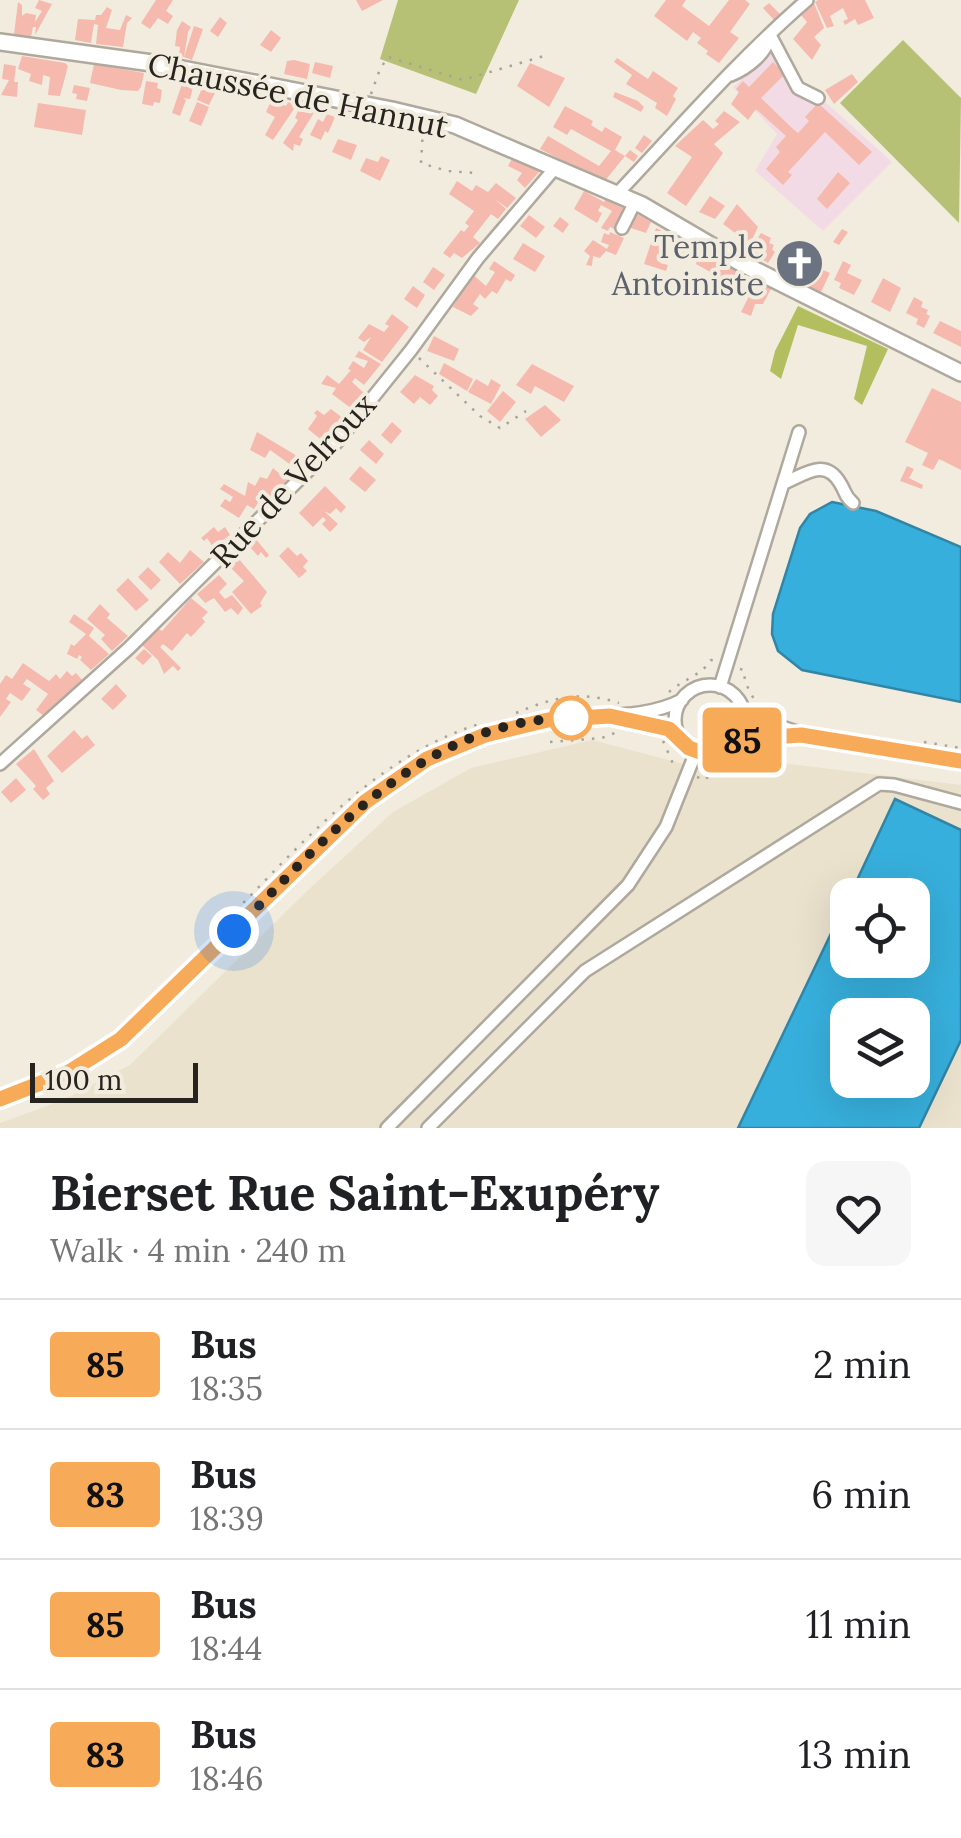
<!DOCTYPE html>
<html lang="en">
<head>
<meta charset="utf-8">
<style>
	body { margin:0; font-family:Lora,serif; background:#f6f6f6; color:#202124; height:100vh; display:flex; flex-direction:column; font-size:38px; white-space:nowrap }
	* { box-sizing:border-box; margin:0 }
	p { font-size:32px; color:#757577 }
	.icon { flex:none; width:55px; height:55px; fill:none; stroke:currentColor; stroke-width:2; stroke-linecap:round; stroke-linejoin:round }
	.map { position:relative; height:1128px; overflow:hidden }
	.side { display:flex; flex-direction:column; background:#fff; flex:1 }
	.side>* { flex:none }
	.badge { padding:0 20px; border-radius:8px; font-size:35px; line-height:65px }
	.tools { position:absolute; left:830px; top:878px; display:grid; gap:20px }
	.tools a { display:grid; place-items:center; width:100px; height:100px; border-radius:20px; background:#fff; box-shadow:0 10px 40px #0002; font-size:50px }
	.scale { position:absolute; left:30px; bottom:25px; width:168px; box-sizing:border-box; padding-left:10px; border:5px solid #272420; border-top:0; font-size:28px; line-height:35px; white-space:nowrap; color:#272420; -webkit-text-stroke:8px #f2ecdf; paint-order:stroke }
	.you { position:absolute; width:50px; height:50px; margin:-25px; border:8px solid #fff; border-radius:50%; background:#1a73e8; box-shadow:0 0 0 15px #1a73e833 }
	.map>.badge { position:absolute; translate:-50% -50%; box-shadow:0 0 0 5px #fff }
	.round { display:grid; place-items:center; flex:none; width:105px; height:105px; border-radius:20px; background:#f6f6f6 }
	.summary { display:flex; align-items:center; justify-content:space-between; height:170px; padding:0 50px }
	h1 { font-size:48px; font-weight:700; line-height:75px }
	ul { padding:0; list-style:none }
	li { display:flex; align-items:center; gap:30px; height:130px; padding:0 50px; border-top:2px solid #e0e0e0 }
	li div { flex:1 }
	li b { display:block; font-size:38px }
	li em { font-style:normal }
	li .badge { min-width:110px; font-weight:700; text-align:center }
	.map>svg:first-child { display:block }
	.built { fill:#ebe2ce; fill-rule:evenodd }
	.education { fill:#f3dbe5 }
	.green { fill:#b7c175 }
	.forest { fill:#b3bf5f }
	.water { fill:#37afdc; stroke:#3285a4; stroke-width:2.5; fill-rule:evenodd }
	.building { fill:#f6b9ae }
	.lines { fill:none; stroke-linecap:round; stroke-linejoin:round }
	.minor-casing { stroke:#afa99d; stroke-width:16 }
	.major-casing { stroke:#afa99d; stroke-width:20 }
	.path { stroke:#a8a39a; stroke-width:2.5; stroke-dasharray:2.5 8; stroke-linecap:butt }
	.minor { stroke:#fff; stroke-width:11 }
	.major { stroke:#fff; stroke-width:15 }
	.line-casing { stroke:#fff; stroke-width:22 }
	.line { stroke:#f7ab59; stroke-width:15 }
	.walk { stroke:#272420; stroke-width:10; stroke-dasharray:0 18 }
	.stop-dot { fill:#fff; stroke:#f7ab59; stroke-width:5 }
	.labels { text-anchor:middle; dominant-baseline:central; stroke-width:8; stroke-linejoin:round; paint-order:stroke }
	.street-label { font-size:32px; fill:#272420; stroke:#f2ecdf }
	.worship-label { font-size:32px; fill:#5b616d; stroke:#f2ecdf; text-anchor:end }
</style>
</head>
<body>
<div class="map">
<svg width="961" height="1128" viewBox="0 0 961 1128">
	<rect width="100%" height="100%" fill="#f2ecdf"/>
	<path class="built" d="M592,740L734,777L782,763L961,785V1128H0V1123L63,1100L130,1065L307,891L393,812L471,768ZM848,895H912V960H848ZM848,1015H912V1080H848Z"/>
	<path class="education" d="M771,53L892,162L823,231L755,171L777,134L733,87Z"/>
	<path class="green" d="M398,0H519L476,94L380,59Z
		M903,40L961,98L959,223L840,103Z"/>
	<path class="forest" d="M798,306L888,349L862,405L854,399L867,346L798,325L781,379L770,371L775,351Z"/>
	<path class="water" d="M832,502L876,511L961,547V702L802,670L778,651L772,634L773,614L800,528L810,514Z
		M895,799L961,830V1040L919,1128H738L847,900L848,960H912V895H850ZM848,1015H912V1080H848Z"/>
	<path class="building" d="M39,0L52,4L35,35L36,27H33L31,37L14,34L18,2L22,5V16L26,13L36,15L35,22L42,11L35,8Z
		M156,0H173L166,11L173,16L168,24L158,18L150,29L141,23Z
		M356,0H383L362,11Z
		M666,0H686L682,6L709,26L729,0H745L750,4L730,32L739,38L719,63L706,54L708,51L697,43L701,38L693,32L687,41L654,16Z
		M818,0H865L874,18L858,25L855,19L845,25L843,21L848,19L843,8L830,16L834,26L827,28L815,2Z
		M769,3L780,14L774,20L763,8Z
		M814,3L824,28L814,37L821,45L812,60L793,39L807,22L801,15Z
		M107,7L112,10L106,28L120,30L126,15L132,18L127,23L123,47L96,44L98,25L94,24L91,43L75,40L78,19L95,20L96,15H101Z
		M220,17L227,23L218,37L210,31Z
		M182,21L191,27L188,32L184,57L179,56L180,47L175,46L177,30Z
		M194,26L203,29L192,60L184,57Z
		M271,30L281,38L271,52L260,45Z
		M22,56L65,63L68,66L60,96L48,95L50,77L43,75L42,85L29,81L31,74L18,69Z
		M617,58L648,79L653,71L678,88L673,96L676,99L667,116L655,108L657,103L626,84L632,75L614,62Z
		M294,60L310,64L307,79L284,74L287,61Z
		M315,62L333,66L330,78L312,73Z
		M773,62L785,74L761,98L792,128L798,133L809,121L805,117L818,103L872,152L859,165L825,132L788,172L792,175L783,185L766,169L780,152L776,147L786,136L756,109L748,120L731,104L739,92L736,89L743,81L749,87Z
		M530,63L565,78L549,107L517,86Z
		M4,64L16,66L14,82H18L17,97L1,95L9,80L2,79Z
		M94,64L144,73L141,87L138,91L121,90L90,83Z
		M852,74L858,82L834,104L825,90Z
		M184,78L195,79L190,99L183,98L186,100L180,116L172,113Z
		M146,81L158,83L157,88L162,90L160,103L154,102L153,106L142,104Z
		M205,81L218,87L209,105L197,100Z
		M74,85L90,88L87,101L76,99L77,94L72,93Z
		M615,92L638,101L644,107L641,112L613,97Z
		M272,99L286,106L288,102L296,106L273,140L265,135L275,117L266,112Z
		M197,102L209,107L201,126L189,121Z
		M38,103L86,110L82,135L34,127Z
		M301,104L315,111L299,137L303,139L300,146L294,144L293,151L283,143L298,120L295,118Z
		M565,106L593,121L591,125L602,132L605,127L622,137L615,150L625,156L630,150L638,156L634,162L625,156L604,182L540,149L548,136L599,166L611,151L571,129L567,135L553,127Z
		M724,111L740,122L714,144L723,153L686,206L667,193L692,157L675,146L703,120L713,129L719,124L715,121Z
		M327,114L335,117L328,133L325,131L321,140L310,135L318,119L323,122Z
		M644,135L652,141L642,153L635,148Z
		M338,139L357,145L351,160L332,152Z
		M381,156L390,160L380,181L360,171L366,158L378,162Z
		M513,157L540,171L525,188L517,180L522,173L508,166Z
		M838,172L850,183L827,209L817,199Z
		M457,181L472,191L476,185L488,192L496,183L516,198L507,208L495,199L506,209L498,219L491,214L473,237L480,243L462,258L454,253L450,258L443,253L461,230L464,232L469,226L465,223L474,211L449,194Z
		M584,191L604,202L607,196L627,206L614,229L610,227L608,231L601,228L612,211L601,205L598,211L602,213L597,223L574,209Z
		M710,196L725,206L715,219L699,212Z
		M737,204L758,227L750,244L723,224Z
		M635,213L651,222L646,233L628,227Z
		M529,215L545,227L536,238L520,226Z
		M560,217L569,224L563,233L553,226Z
		M656,228L667,234L660,263L668,265L666,271L644,264Z
		M842,229L848,232L839,245L833,242Z
		M610,232L624,238L616,255L606,251L600,258L593,256L592,266L586,265L590,256L584,251L593,240L607,249L609,245L601,242L604,233L609,235Z
		M761,233L771,238L769,243L774,245L772,249L775,252L768,263L749,252Z
		M681,241L753,279L747,291L739,287L735,296L731,294L734,288L730,287L726,294L710,289L716,279L711,276L712,273L696,264L697,260L676,250Z
		M523,243L545,256L535,272L513,259Z
		M793,243L801,250L808,246L814,250L796,281L786,276L789,272L779,263Z
		M494,261L515,275L511,282L506,279L497,294L492,291L485,299L480,294L473,304L479,308L471,316L453,307L458,298L454,295L471,273L486,286L495,272L489,269Z
		M843,261L851,265L847,273L862,280L854,295L839,288L841,283L834,280Z
		M807,263L830,273L821,292L798,281Z
		M433,267L445,275L434,290L423,282Z
		M883,278L901,288L890,312L871,302Z
		M763,284L772,287L763,304H755L751,316L741,312L753,288L760,291Z
		M413,286L425,295L417,308L404,299Z
		M914,297L923,302L921,307L928,310L926,314L930,316L924,328L916,324L918,319L906,313Z
		M392,314L409,327L382,362L363,350L371,337L364,342L358,338L369,324L384,332L389,326L385,324Z
		M940,321L961,331V347L933,333Z
		M434,336L459,349L454,361L427,351Z
		M359,351L381,364L364,385L355,378L352,382L364,393L352,409L332,394L336,388L321,384L327,375L339,384L351,370L348,369L353,361L364,368L368,361L355,357Z
		M444,363L473,379L467,391L439,374Z
		M532,364L574,386L564,402L535,386L531,394L516,385Z
		M415,375L434,386L432,390L438,396L430,405L420,397L414,404L400,392Z
		M476,379L488,386L491,379L501,385L491,404L468,392Z
		M932,388L961,402V470L939,459L933,470L922,465L928,453L905,442Z
		M503,391L516,402L500,422L487,411Z
		M545,405L561,420L541,437L525,419Z
		M331,409L344,419L324,442L308,429L317,416L314,413L317,410L324,415Z
		M392,422L402,431L391,444L381,435Z
		M257,432L294,454L303,463L298,470L270,450L265,458L250,450Z
		M369,440L384,454L376,464L360,450Z
		M360,466L376,480L365,492L349,479Z
		M907,466L914,469L909,478L923,485L922,489L900,481Z
		M273,468L287,480L266,501L261,498L254,509L247,505L239,518L220,506L225,499L230,502L233,497L220,489L224,484L245,496L248,482L255,486L260,477L267,479Z
		M325,486L346,507L341,513L336,508L330,514L324,511L338,524L330,532L322,524L326,520L323,517L313,527L299,513Z
		M214,527L218,532L225,527L230,535L213,547L207,538L204,541L201,538Z
		M255,538L269,555L266,558L261,552L258,556L248,545Z
		M288,547L297,556L301,553L308,561L303,567L307,571L299,578L279,556Z
		M190,550L204,562L180,584L159,562L168,552L180,563Z
		M238,558L267,592L260,603L262,606L251,614L232,592L244,581L229,566Z
		M148,567L161,580L151,590L138,577Z
		M219,575L227,584L219,592L225,599L232,595L243,608L238,615L231,608L225,612L214,598L205,603L197,594Z
		M128,578L149,600L136,611L116,590Z
		M191,598L208,612L202,618L205,622L191,637L187,633L172,651L163,644L160,647L181,668L178,671L173,666L164,674L158,660L142,645L159,629L162,631Z
		M100,604L110,614L107,618L128,636L112,651L101,639L105,635L87,619Z
		M74,614L94,628L89,636L109,654L91,670L80,660L82,657L79,655L77,659L67,654L71,644L74,646L86,634L69,622Z
		M144,649L152,656L143,665L135,658Z
		M23,663L49,681L56,674L60,679L67,671L72,676L76,673L82,680L44,716L36,710L48,694L27,679L23,684L31,689L22,701L10,693L6,699L11,702L0,717V684L6,675L12,679Z
		M116,684L127,696L113,710L101,699Z
		M74,730L82,739L87,735L95,745L62,773L47,756Z
		M34,749L54,781L46,788L50,794L43,800L33,789L36,786L16,764Z
		M16,778L26,790L11,803L1,792Z"/>
	<g class="lines">
		<defs>
			<path id="minor" d="M770,35L798,88L818,98
				M731,75C748,68 767,53 770,35
				M617,194C679,128 739,59 807,0
				M622,228L635,202
				M784,483C804,475 825,457 840,483C846,492 844,496 853,503
				M675 720a35 35 0 1 1 70 0a35 35 0 1 1-70 0Z
				M720,687L799,432
				M743,710L758,719L797,732
				M614,719L661,727L678,735
				M738,741C796,722 898,752 961,761
				M0,764L129,648L337,442L411,350L478,258L555,168
				M0,1099C57,1083 106,1053 149,1014C193,971 236,928 280,885C341,824 397,765 481,736C507,727 535,721 563,718C603,714 645,719 682,700
				M387,1128L628,885L666,827L696,752
				M428,1128L585,971L879,784L894,785L961,803"/>
			<path id="major" d="M0,42L152,63L392,110L455,125L642,205L741,263L961,373"/>
		</defs>
		<use href="#minor" class="minor-casing"/>
		<use href="#major" class="major-casing"/>
		<path class="path" d="M371,94L380,69L388,57L463,80L544,56
			M423,129L421,163L447,171L475,173
			M419,358L480,416L500,428L526,411
			M740,669L744,670L745,682L757,705
			M669,692C682,680 702,675 711,660L718,662
			M516,713C551,698 581,690 619,703
			M663,741L675,768
			M550,742L602,738L617,732
			M924,742L961,748
			M697,777L705,780C712,771 742,756 754,750
			M214,933C293,854 369,759 479,724"/>
		<use href="#minor" class="minor"/>
		<use href="#major" class="major"/>
	</g>
	<g class="lines">
		<defs>
			<path id="line" d="M0,1099L69,1072L121,1039L365,802L427,759L485,735L548,720L610,716L669,729L689,748L708,755L719,754L744,739L801,735L961,761"/>
		</defs>
		<use href="#line" class="line-casing"/>
		<use href="#line" class="line"/>
		<path class="walk" d="M234,931C328,837 424,719 571,718"/>
	</g>
	<defs>
		<symbol id="church-disc" viewBox="-11 -11 22 22"><circle r="9.5" fill="#6b7280" stroke="#f2ecdf"/><path d="M-1.2-6h2.4v3.5h3.3v2.4h-3.3V6h-2.4V-.1h-3.3v-2.4h3.3Z" fill="#fff"/></symbol>
	</defs>
	<g fill-rule="evenodd">
		<use href="#church-disc" x="772" y="236" width="55" height="55"/>
	</g>
	<circle class="stop-dot" cx="571" cy="718" r="20"/>
	<g class="labels">
		<g class="street-label">
			<text transform="translate(298 95) rotate(12)">Chaussée de Hannut</text>
			<text transform="translate(293 480) rotate(-47)">Rue de Velroux</text>
		</g>
		<g class="worship-label">
			<text x="764" y="246">Temple<tspan x="764" dy="37">Antoiniste</tspan></text>
		</g>
	</g>
</svg>
<div class="tools">
<a><svg class="icon" aria-label="locate" viewBox="0 0 24 24"><circle cx="12" cy="12" r="6"/><path d="M12 2v4M12 18v4M2 12h4M18 12h4"/></svg></a>
<a><svg class="icon" aria-label="layers" viewBox="0 0 24 24"><path d="M12 4l9 5-9 5-9-5zM3 14l9 5 9-5"/></svg></a>
</div>
<div class="scale">100 m</div>
<div class="you" style="left:234px;top:931px"></div>
<b class="badge" style="left:742px;top:740px;background:#f7ab59;color:#111">85</b>
</div>
<section class="side">
<div class="summary"><div><h1>Bierset Rue Saint-Exupéry</h1><p>Walk · 4 min · 240 m</p></div><a class="round"><svg class="icon" aria-label="heart" viewBox="0 0 24 24"><path d="M12 20l-8-8c-3-5 5-10 8-4 3-6 11-1 8 4z"/></svg></a></div>
<ul>
<li><span class="badge" style="background:#f7ab59;color:#111">85</span><div><b>Bus</b><p>18:35</p></div><em>2 min</em></li>
<li><span class="badge" style="background:#f7ab59;color:#111">83</span><div><b>Bus</b><p>18:39</p></div><em>6 min</em></li>
<li><span class="badge" style="background:#f7ab59;color:#111">85</span><div><b>Bus</b><p>18:44</p></div><em>11 min</em></li>
<li><span class="badge" style="background:#f7ab59;color:#111">83</span><div><b>Bus</b><p>18:46</p></div><em>13 min</em></li>
</ul>
</section>
</body>
</html>
